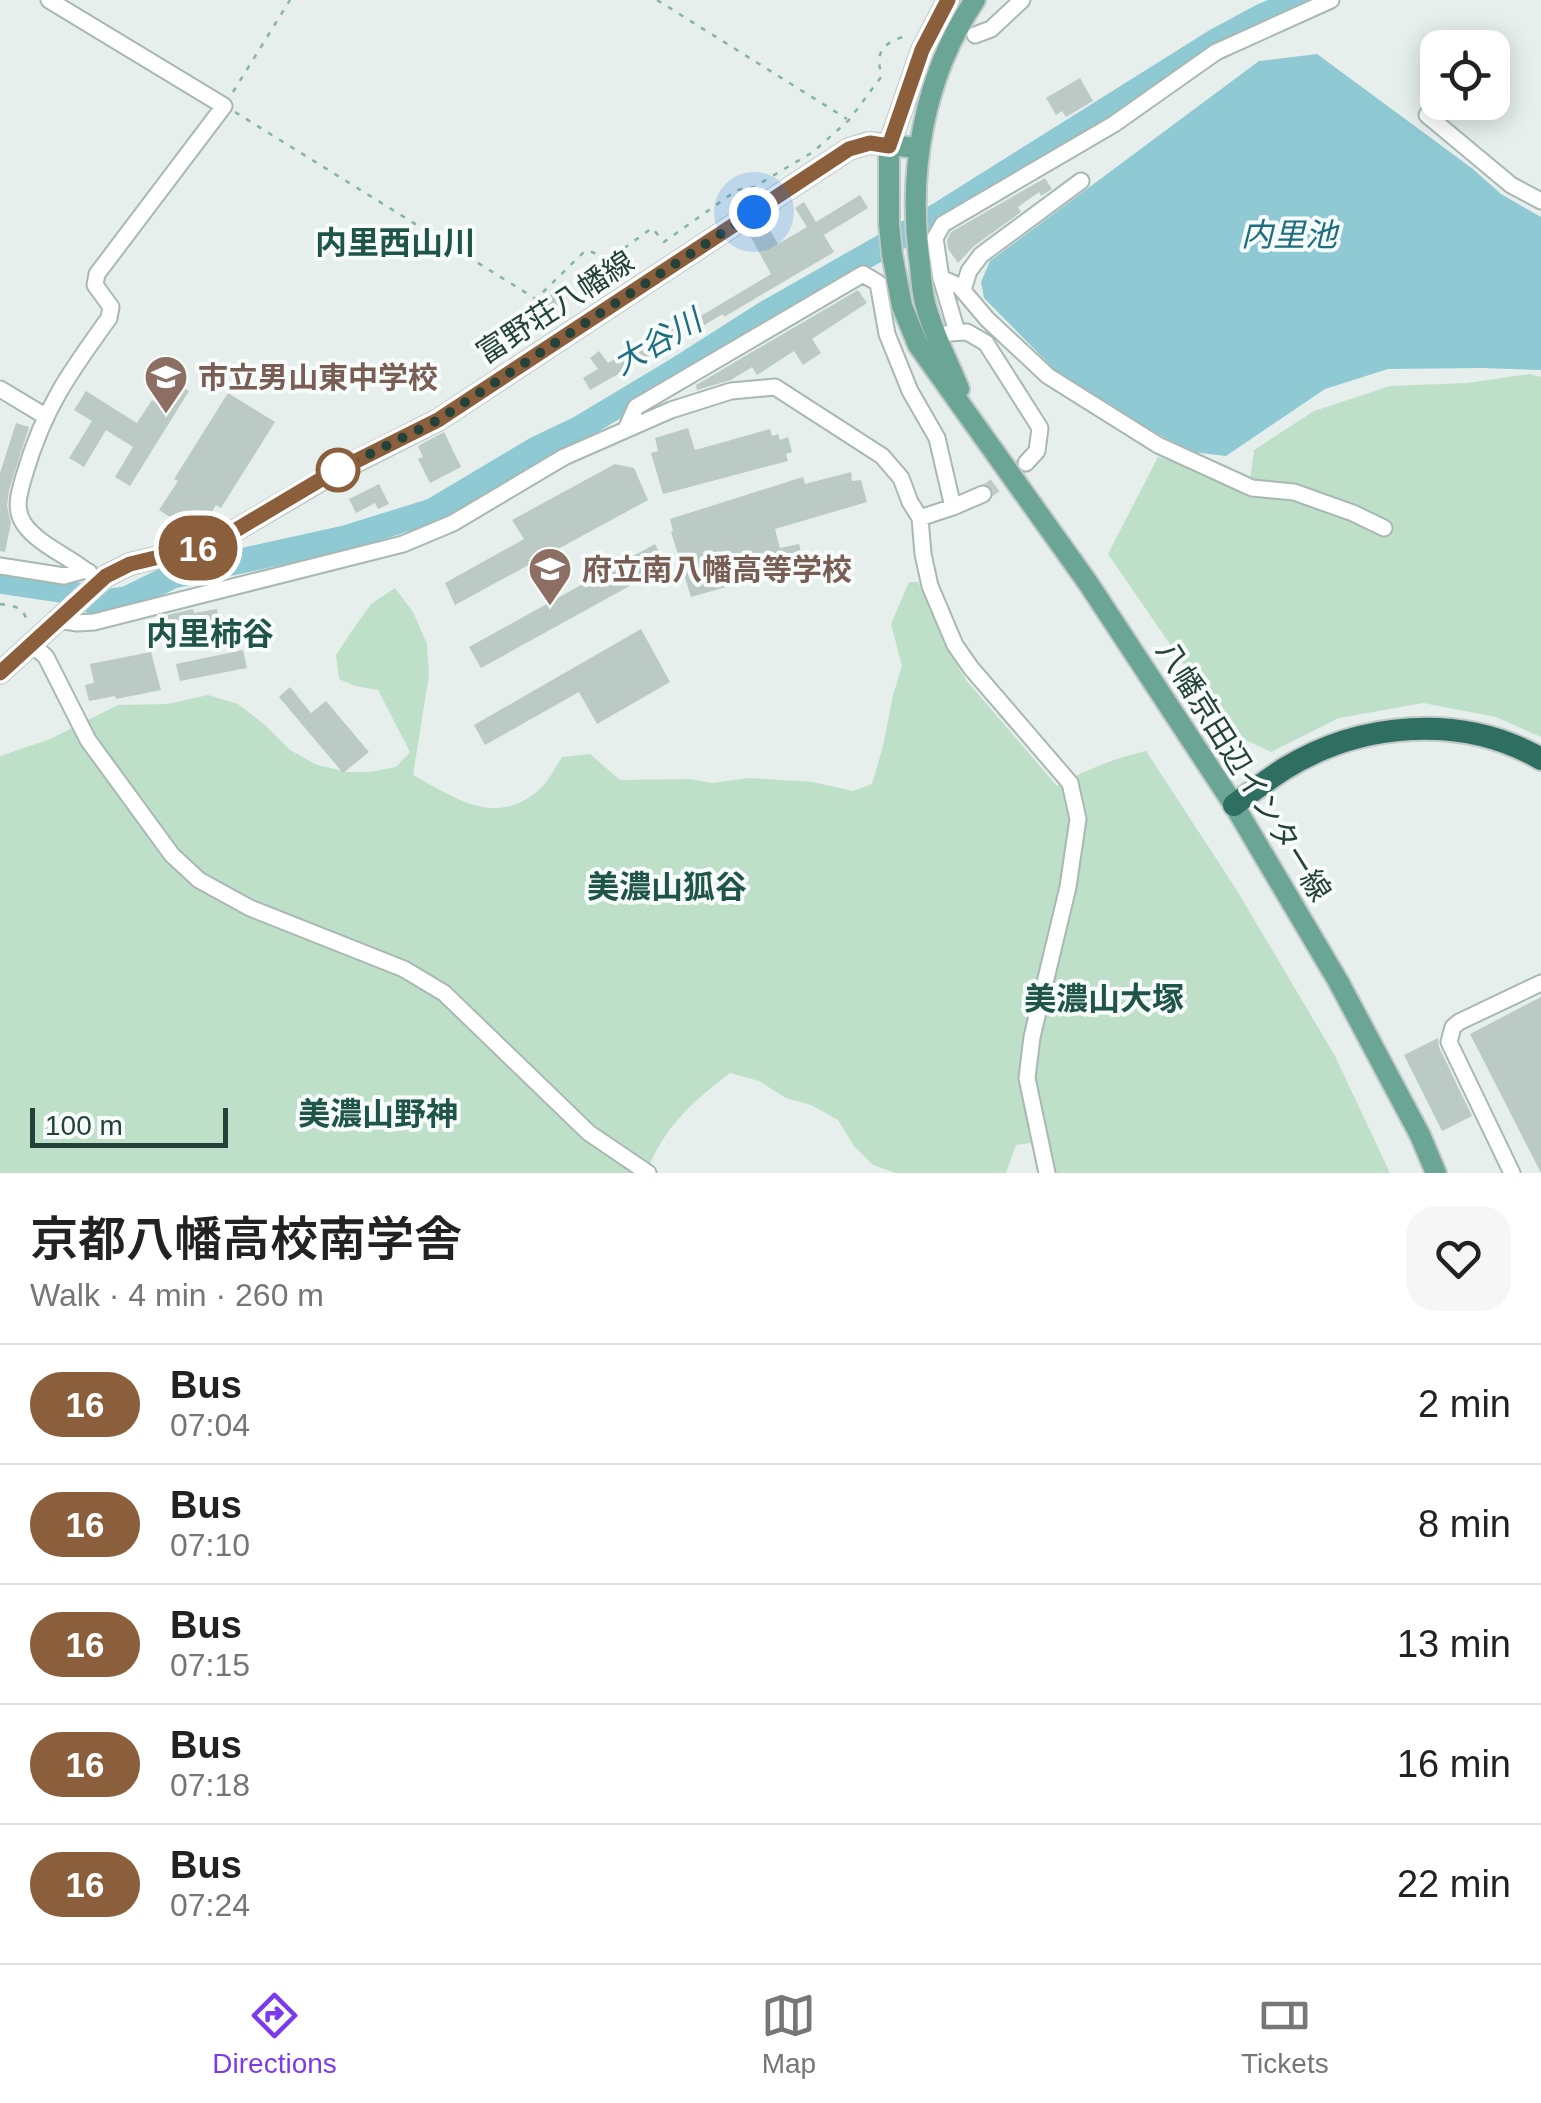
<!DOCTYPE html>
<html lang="en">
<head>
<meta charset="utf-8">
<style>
	body { margin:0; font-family:Arial,"Noto Sans JP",sans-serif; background:#f6f6f6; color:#222; height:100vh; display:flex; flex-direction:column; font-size:38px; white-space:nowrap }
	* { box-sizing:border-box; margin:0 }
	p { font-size:32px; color:#767676 }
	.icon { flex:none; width:55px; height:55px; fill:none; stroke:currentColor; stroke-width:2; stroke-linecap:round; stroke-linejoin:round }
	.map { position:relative; height:1173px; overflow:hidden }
	.panel { display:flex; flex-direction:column; background:#fff; flex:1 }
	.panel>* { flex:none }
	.badge { padding:0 20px; border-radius:32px; font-size:35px; line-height:65px }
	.fabs { position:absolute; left:1420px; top:30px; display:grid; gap:20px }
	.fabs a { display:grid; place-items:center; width:90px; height:90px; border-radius:20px; background:#fff; box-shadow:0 5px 25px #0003; font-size:50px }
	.scale { position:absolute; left:30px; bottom:25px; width:198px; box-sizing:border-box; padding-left:10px; border:5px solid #24423a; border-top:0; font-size:28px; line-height:35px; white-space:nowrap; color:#24423a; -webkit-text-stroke:8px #f7fbf9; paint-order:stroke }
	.you { position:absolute; width:50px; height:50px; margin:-25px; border:8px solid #fff; border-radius:50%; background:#1a73e8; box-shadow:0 0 0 15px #1a73e833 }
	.map>.badge { position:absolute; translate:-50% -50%; box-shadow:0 0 0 5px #fff }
	.round { display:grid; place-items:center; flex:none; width:105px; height:105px; border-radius:30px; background:#f6f6f6 }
	.overview { display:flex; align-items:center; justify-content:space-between; height:170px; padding:0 30px }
	h1 { font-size:48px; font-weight:600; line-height:75px }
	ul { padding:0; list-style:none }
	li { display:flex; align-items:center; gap:30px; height:120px; padding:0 30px; border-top:2px solid #e0e0e0 }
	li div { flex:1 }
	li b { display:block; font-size:38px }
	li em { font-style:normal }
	li .badge { min-width:110px; font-weight:700; text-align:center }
	.tab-bar { display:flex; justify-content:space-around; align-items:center; height:140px; border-top:2px solid #e0e0e0; background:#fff; font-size:28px; color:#767676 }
	.tab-bar a { display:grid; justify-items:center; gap:5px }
	.tab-bar .selected { color:#7c3aed }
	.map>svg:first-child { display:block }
	.green { fill:#bfe0c8 }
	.water { fill:#8ec9d4 }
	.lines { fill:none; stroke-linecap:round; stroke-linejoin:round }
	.river { stroke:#8ec9d4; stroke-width:25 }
	.building { fill:#bbcac4 }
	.minor-tunnel { stroke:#bfccc8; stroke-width:15; stroke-dasharray:15 8; stroke-linecap:butt }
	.minor-casing { stroke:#a8b8b2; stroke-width:19 }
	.major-casing { stroke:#c2cac8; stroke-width:24 }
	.highway-casing { stroke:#c2cac8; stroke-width:26 }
	.path { stroke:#86b3a5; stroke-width:2.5; stroke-dasharray:5 8; stroke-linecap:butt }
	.minor { stroke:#fff; stroke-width:15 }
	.major { stroke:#6aa596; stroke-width:20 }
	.highway { stroke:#2f6f62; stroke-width:22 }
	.line-casing { stroke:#fff; stroke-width:22 }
	.line { stroke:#8b5e3c; stroke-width:15 }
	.walk { stroke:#24423a; stroke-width:10; stroke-dasharray:0 18 }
	.stop-dot { fill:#fff; stroke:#8b5e3c; stroke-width:5 }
	.labels { text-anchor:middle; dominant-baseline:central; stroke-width:8; stroke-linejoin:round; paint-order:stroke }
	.street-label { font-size:30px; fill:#24423a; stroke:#f7fbf9 }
	.education-label { font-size:30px; font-weight:bold; fill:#785e54; stroke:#f7fbf9; text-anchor:start }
	.water-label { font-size:32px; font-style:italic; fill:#1c6f80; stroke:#f7fbf9 }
	.neighbourhood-label { font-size:32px; font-weight:bold; fill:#1f5548; stroke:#f7fbf9 }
</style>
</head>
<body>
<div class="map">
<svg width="1541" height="1173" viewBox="0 0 1541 1173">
	<rect width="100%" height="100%" fill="#e6efeb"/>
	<path class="green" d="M1530,374L1541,377V737L1496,717L1423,703L1339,718L1271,752L1231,733L1108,554L1158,457L1250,481L1254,450L1314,411L1390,386L1467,383Z
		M909,582H918L951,655L966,680L1057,786C1086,770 1114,758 1146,751L1236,889L1335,1056L1390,1173H1050L1047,1141L1016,1145L1006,1173H896L873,1165L854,1146L838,1120L811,1105L786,1098L759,1081L730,1073C692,1102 664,1127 646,1173H0V756L50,739L118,705L168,704L208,695L238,704L265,725L290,750L317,765L348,772H370L396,767L410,752L378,690L355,686L339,679L336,655L349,635L371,604L395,588L413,612L427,644L429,675L413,775C456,798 494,828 539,790C548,782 555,768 562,757L590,754L620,780L690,779L712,783L749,778L813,782L853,791L872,784L883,746L893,695L902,666L891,624Z"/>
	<path class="water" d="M1317,54L1473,169L1501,194L1541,217V370L1482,368L1388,369L1325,389L1226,456L1193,452L1061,384L1049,364L984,298L981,282L990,261L1259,61Z"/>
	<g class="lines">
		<path class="river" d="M0,581L66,591L97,603L126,599L173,576L345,538L432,511L536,449L580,428L675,371L766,313L940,214L1214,42L1262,16L1300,0"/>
	</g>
	<path class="building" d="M1080,78L1093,101L1066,117L1062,111L1056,115L1046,98Z
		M1045,178L1052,189L1041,196L1039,192L1018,207L1021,212L974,246L958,263L948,249L947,240L951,232Z
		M860,195L868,208L824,235L834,252L724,317L723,314L689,334L684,326L771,274L748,232L765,221L778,244L807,227L795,208L804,202L816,222Z
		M560,285L570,296L538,324L529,315Z
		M858,290L867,303L812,339L821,353L803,365L794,351L757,375L752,367L731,380L697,390L696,385Z
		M680,325L685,336L590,390L583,378L598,369L590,358L599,351L608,363L668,329L669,331Z
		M172,381L189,391L130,486L115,477L133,447L106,430L84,467L69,458L92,421L74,410L86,391L137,423L152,400L158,404Z
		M228,393L275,422L221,508L216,505L209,517L198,510L192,520L189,519L184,526L159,510L178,481L174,479Z
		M16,423L29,427L9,490L7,506L11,523L5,552L0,551V473Z
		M688,428L695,450L770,429L772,436L778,434L780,440L788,437L792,452L786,454L788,461L663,494L651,453L658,451L655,438Z
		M444,432L461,467L430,483L418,459L423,457L418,446Z
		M615,464L634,468L648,500L455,605L445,583L524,539L512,520Z
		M851,472L852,481L861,480L867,502L775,529L780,548L799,544L804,565L691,597L671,532L673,531L670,519L803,477L805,484Z
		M379,484L389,504L378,509L375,503L356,513L349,499Z
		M655,544L666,566L481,668L469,647Z
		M193,609L194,613L217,609L219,620L170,632L167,615Z
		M641,629L670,682L597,724L579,692L485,745L474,725Z
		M243,650L247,668L180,681L176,664Z
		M151,652L161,690L116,699L115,696L89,701L85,685L94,683L90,664Z
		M290,687L311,713L326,701L369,752L343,773L279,697Z
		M1541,997V1173L1470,1034Z
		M1438,1038L1439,1047L1472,1116L1442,1131L1404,1055Z"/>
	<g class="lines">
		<path class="minor-tunnel" d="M983,494L1026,463"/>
		<defs>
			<path id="minor" d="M49,0L224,106L97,274L95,285L111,307L109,318C70,372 44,408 25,473C20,490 13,508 24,524C38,544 66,555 85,570
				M975,35L991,29L1022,0
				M1427,115L1511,185L1541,201
				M941,278L959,286L987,319L1048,376L1158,445L1252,488L1294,492L1353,513L1384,528
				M963,290L969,271L981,255L1081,181
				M957,332L941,278L935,238L943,224L1114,124L1216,52L1331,0
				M949,333L967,332L986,343L1040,428L1037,451L1026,463
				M0,389L45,416
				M626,429L636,407L863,274L878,283L887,334L910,391L937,438L953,507
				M920,518L953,507L983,494
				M0,566L64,576L85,570L89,572
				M58,620L77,623L94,622L403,544L453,523L564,457L671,410L731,391L775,387L882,456L901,478L910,502L920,518L923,554L930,586L955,645L971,668L1070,783L1078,819L1068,887L1032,1037L1027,1078L1047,1173
				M33,645L46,657L88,740L172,855L199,880L250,908L404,969L444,993L589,1133L648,1173
				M1512,1173L1449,1042L1453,1027L1459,1022L1541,983"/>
			<path id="major" d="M948,0L922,50L889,146V224L892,254L902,306L918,345L1088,583L1234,805L1338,981L1420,1135L1436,1173
				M959,389C948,361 932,332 925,303C922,291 921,278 920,265C907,174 923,77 975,0
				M0,673L106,576L130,564L201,547L236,530L330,475L438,420L849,149L869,143L918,148"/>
			<path id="highway" d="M1234,805C1250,793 1267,780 1284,769C1360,722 1462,713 1541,759"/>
		</defs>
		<use href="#minor" class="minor-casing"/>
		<use href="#major" class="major-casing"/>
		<use href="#highway" class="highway-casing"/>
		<path class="path" d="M657,0L847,119
			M233,92L290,0
			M235,112L536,299L585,251H590L608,260L652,228L664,242L737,190L754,187L813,152L849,120L881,77C881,71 879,66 879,60C880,45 895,38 908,36
			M0,604C17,607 23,606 28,624"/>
		<use href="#minor" class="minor"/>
		<use href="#major" class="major"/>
		<use href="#highway" class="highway"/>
	</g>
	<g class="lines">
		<defs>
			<path id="line" d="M0,673L106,576L130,564L201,547L236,530L330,474L438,420L849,149L870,143L889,146L922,50L948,0"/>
		</defs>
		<use href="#line" class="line-casing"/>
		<use href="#line" class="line"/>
		<path class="walk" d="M338,470L330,474L438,420L754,212"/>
	</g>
	<defs>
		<symbol id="school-pin" viewBox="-11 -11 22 30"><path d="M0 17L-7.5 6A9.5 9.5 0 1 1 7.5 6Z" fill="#8d6e63" stroke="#f7fbf9"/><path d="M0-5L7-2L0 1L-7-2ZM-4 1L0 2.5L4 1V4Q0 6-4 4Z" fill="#fff"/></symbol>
	</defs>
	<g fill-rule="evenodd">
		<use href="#school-pin" x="141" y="352" width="50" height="68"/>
		<use href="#school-pin" x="525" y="544" width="50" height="68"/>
	</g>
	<circle class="stop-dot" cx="338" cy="470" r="20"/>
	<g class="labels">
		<g class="street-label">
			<text transform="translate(555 307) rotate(-33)">富野荘八幡線</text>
			<text transform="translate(1244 771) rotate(58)">八幡京田辺インター線</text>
		</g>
		<g class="education-label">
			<text x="198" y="377">市立男山東中学校</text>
			<text x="582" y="569">府立南八幡高等学校</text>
		</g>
		<g class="water-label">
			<text x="1289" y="235">内里池</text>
			<text transform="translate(657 342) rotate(-30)">大谷川</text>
		</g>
		<g class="neighbourhood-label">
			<text x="395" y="243">内里西山川</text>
			<text x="210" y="634">内里柿谷</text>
			<text x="667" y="887">美濃山狐谷</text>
			<text x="1104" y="999">美濃山大塚</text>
			<text x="378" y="1114">美濃山野神</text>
		</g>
	</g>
</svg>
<div class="fabs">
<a><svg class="icon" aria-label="locate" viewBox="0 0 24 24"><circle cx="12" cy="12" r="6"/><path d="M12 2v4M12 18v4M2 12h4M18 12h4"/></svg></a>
</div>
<div class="scale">100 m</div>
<div class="you" style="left:754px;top:212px"></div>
<b class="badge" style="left:198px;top:548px;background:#8b5e3c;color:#fff">16</b>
</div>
<section class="panel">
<div class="overview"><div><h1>京都八幡高校南学舎</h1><p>Walk · 4 min · 260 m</p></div><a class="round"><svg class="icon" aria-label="heart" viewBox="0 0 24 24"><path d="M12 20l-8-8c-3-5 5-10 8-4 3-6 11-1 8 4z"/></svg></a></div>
<ul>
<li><span class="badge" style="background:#8b5e3c;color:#fff">16</span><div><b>Bus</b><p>07:04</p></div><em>2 min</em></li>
<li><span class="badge" style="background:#8b5e3c;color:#fff">16</span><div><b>Bus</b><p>07:10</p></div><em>8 min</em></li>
<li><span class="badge" style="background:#8b5e3c;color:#fff">16</span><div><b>Bus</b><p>07:15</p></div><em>13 min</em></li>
<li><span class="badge" style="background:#8b5e3c;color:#fff">16</span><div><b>Bus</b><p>07:18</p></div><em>16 min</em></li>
<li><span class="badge" style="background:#8b5e3c;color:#fff">16</span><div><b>Bus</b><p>07:24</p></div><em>22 min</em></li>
</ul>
</section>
<nav class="tab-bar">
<a class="selected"><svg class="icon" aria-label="directions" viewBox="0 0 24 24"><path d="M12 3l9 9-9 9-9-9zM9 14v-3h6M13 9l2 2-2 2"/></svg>Directions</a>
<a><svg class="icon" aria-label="map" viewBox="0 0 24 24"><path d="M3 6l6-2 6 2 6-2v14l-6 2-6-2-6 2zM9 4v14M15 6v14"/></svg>Map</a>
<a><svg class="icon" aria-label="tickets" viewBox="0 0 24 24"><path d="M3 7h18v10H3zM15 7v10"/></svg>Tickets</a>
</nav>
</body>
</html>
